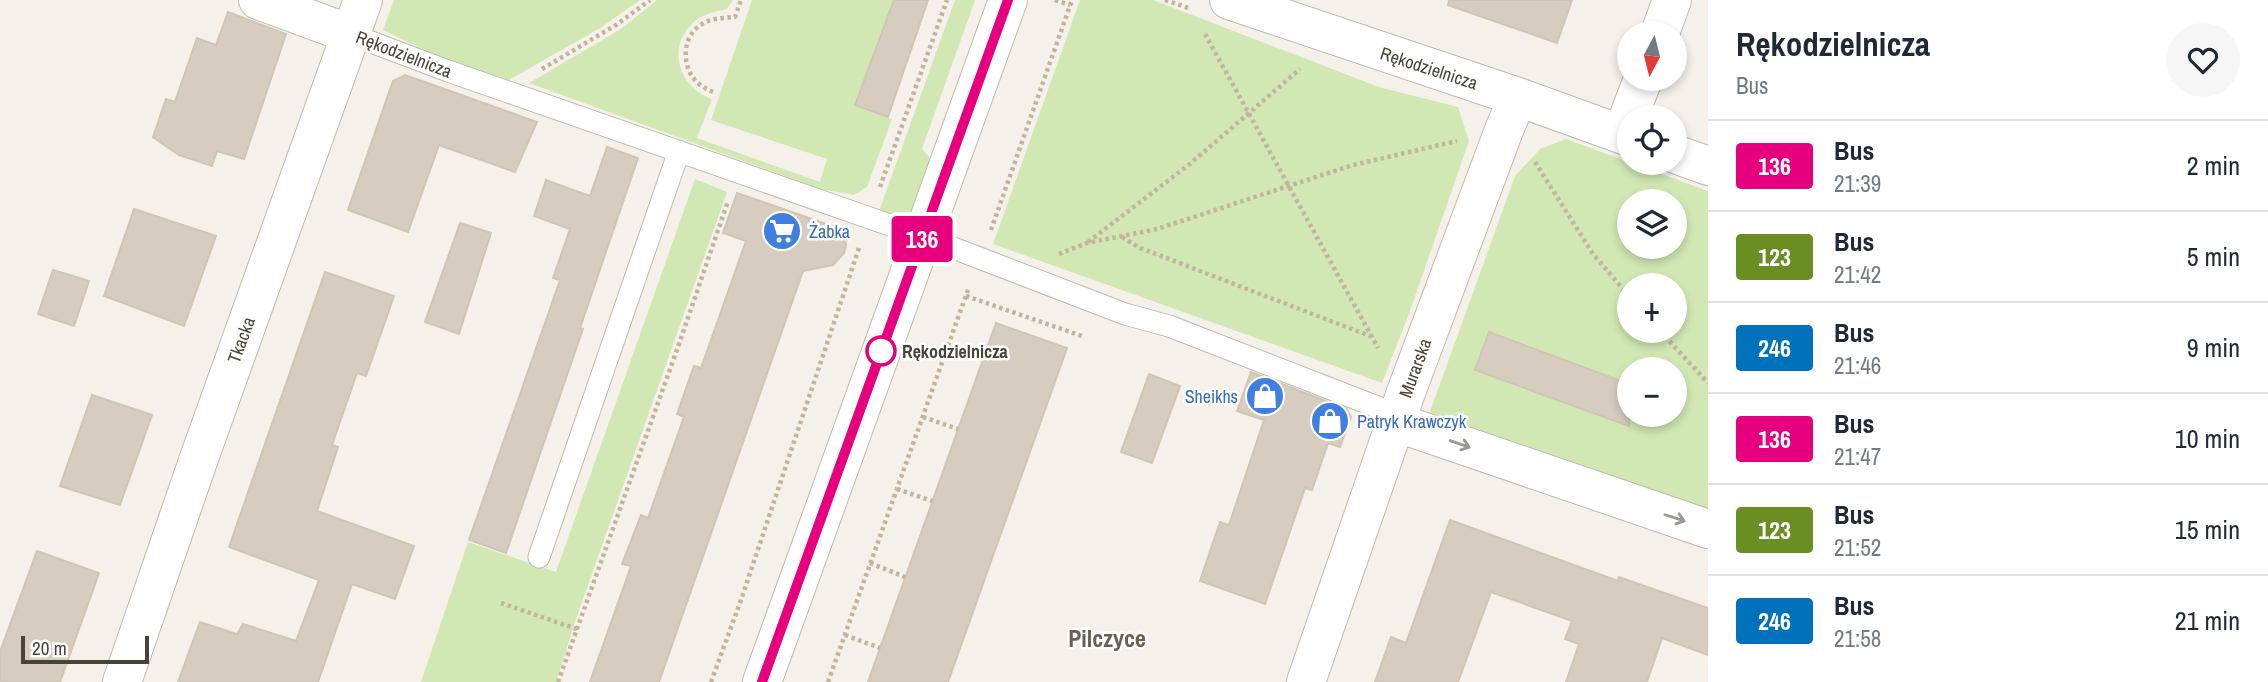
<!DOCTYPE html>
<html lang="en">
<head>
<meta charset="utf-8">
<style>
	body { margin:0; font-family:"Archivo Narrow",sans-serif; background:#f6f6f7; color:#1f2937; height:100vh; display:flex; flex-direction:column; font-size:26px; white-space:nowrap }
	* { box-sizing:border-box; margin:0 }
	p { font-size:23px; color:#747a83 }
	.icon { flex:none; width:38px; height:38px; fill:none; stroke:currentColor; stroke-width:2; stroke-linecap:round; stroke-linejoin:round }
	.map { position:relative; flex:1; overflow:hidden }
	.sheet { display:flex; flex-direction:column; background:#fff; width:560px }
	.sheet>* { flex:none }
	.badge { padding:0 14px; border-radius:5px; font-size:24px; line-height:46px }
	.needle { width:46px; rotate:187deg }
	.buttons { position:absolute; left:1617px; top:21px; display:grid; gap:14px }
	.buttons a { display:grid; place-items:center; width:70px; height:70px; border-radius:50%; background:#fff; box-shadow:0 4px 10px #0003; font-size:35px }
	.scale { position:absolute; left:21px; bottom:18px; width:128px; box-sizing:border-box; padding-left:7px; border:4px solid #494238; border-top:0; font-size:19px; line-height:24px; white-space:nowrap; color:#494238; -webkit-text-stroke:5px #fff; paint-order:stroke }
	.map>.badge { position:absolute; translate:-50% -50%; box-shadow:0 0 0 4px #fff }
	.round { display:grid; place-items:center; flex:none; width:74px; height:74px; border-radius:37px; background:#f6f6f7 }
	.head { display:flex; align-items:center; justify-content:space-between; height:119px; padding:0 28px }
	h1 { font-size:33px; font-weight:700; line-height:52px }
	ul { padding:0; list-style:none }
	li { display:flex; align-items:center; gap:21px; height:91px; padding:0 28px; border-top:2px solid #e0e1e3 }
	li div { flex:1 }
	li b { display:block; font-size:26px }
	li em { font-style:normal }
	li .badge { min-width:77px; font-weight:700; text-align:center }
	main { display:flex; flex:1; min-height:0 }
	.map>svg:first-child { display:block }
	.green { fill:#d2e8b4; fill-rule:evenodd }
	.building { fill:#d6cdc0; stroke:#d1c5b3; stroke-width:2 }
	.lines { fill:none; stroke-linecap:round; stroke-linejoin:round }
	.service-casing { stroke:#c0b9ad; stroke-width:23 }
	.minor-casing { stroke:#c0b9ad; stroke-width:40 }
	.tertiary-casing { stroke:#c0b9ad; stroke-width:40 }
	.path { stroke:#c2b49e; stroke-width:4.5; stroke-dasharray:3.5 3.5; stroke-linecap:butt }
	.service { stroke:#fff; stroke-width:21 }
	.minor { stroke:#fff; stroke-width:38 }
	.tertiary { stroke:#fff; stroke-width:38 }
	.oneway { stroke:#9b9792 }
	.line-casing { stroke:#fff; stroke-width:16 }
	.line { stroke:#e6007e; stroke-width:10 }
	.stop-dot { fill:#fff; stroke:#e6007e; stroke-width:3.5 }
	.labels { text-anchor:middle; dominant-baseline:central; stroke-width:5; stroke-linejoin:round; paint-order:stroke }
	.street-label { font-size:18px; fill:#494238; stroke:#fff }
	.shop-label { font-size:18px; fill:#366cbe; stroke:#fff; text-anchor:start }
	.stop-label { font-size:18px; font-weight:bold; fill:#494238; stroke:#fff; text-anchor:start }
	.district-label { font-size:24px; font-weight:bold; fill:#6b6050; stroke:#fff }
</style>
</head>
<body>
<main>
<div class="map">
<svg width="1708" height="682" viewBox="0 0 1708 682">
	<rect width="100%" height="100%" fill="#f5f1ea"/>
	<path class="green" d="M394,0H640L602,27L509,80L439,57L383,30Z
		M657,0H733L727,9C714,12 701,14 692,24C666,49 680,88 712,99L697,138L820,182L827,159L711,120L752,0H894L855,105L892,119L867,187L854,195L820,189L529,83L621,29Z
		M955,0H975L922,149L931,159L912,217H897L879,211Z
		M1080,0H1153L1379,87L1458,107L1469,141L1409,314L1382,383L993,244Z
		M1566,139L1708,191V517L1427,420L1515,176L1540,149ZM1629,201H1675V247H1629ZM1629,285H1675V331H1629ZM1629,369H1675V415H1629Z
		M695,179L727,192L575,622L556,682H421L468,542L556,572Z"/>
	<path class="building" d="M894,0H928L888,117L855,105Z
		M1449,0H1572L1557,43L1448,5Z
		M228,12L286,34L244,159L217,151L212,166L179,155L153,137L166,99L175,102L197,38L216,45Z
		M405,75L537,122L515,172L439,145L408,232L348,210L393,81Z
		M607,147L638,158L580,328L583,329L576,349L506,553L469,540L560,280L553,278L570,229L534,216L546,180L590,196Z
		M737,193L838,228L844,235L846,245L844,253L833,265L803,271L659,682H590L631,566L622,564L641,515L648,518L684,417L677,414L694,366L701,368L746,241L723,233Z
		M134,209L216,236L184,326L104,296Z
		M460,223L491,233L459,334L425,322Z
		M53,270L89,281L74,326L38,314Z
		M325,272L394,296L366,376L357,373L332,445L338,447L317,511L414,546L395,599L352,584L318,682H178L200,622L237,634L243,624L296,641L319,580L229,547Z
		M996,323L1067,348L948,682H868Z
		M1489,332L1629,384V426L1475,370Z
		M1251,372L1347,409L1351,417L1340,447L1328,443L1312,490L1305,488L1265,604L1200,581L1220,522L1229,525L1264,420L1237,411Z
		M1149,374L1180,386L1152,463L1121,452Z
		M92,395L152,415L120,505L60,486Z
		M1450,520L1618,581L1619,577L1708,608V655L1662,638L1647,682H1566L1579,644L1565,639L1572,621L1491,592L1458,682H1375L1391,637L1406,643Z
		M37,551L99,573L60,682H0V652Z"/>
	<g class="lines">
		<defs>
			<path id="service" d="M350,34L448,71L907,231
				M943,244L1125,314L1169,326L1398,415
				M539,557L679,151"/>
			<path id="minor" d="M258,0L350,34
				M1229,0L1518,97L1629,137
				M1660,33L1672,0
				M1622,134L1643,79
				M1675,154L1708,166
				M1395,422L1708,529
				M122,682L198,461L363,0
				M1306,682L1405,395L1504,130L1518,97"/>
			<path id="tertiary" d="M762,682L1008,0"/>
		</defs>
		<use href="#service" class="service-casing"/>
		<use href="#minor" class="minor-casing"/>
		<use href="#tertiary" class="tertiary-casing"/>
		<path class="path" d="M1055,0L1070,5
			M1165,0L1188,8
			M1205,34L1378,348
			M542,69L616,25L650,0
			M713,92C706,89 699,85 694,79C681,63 683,35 702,24C712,18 724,18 735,17L741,0
			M1535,162L1593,254L1629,296
			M880,187L947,0
			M991,230L1072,0
			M1122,237L1140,248L1370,336
			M1088,242L1191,163L1300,69
			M1059,254L1087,243L1157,229L1353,165L1457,141
			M966,296L1082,336
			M1660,331L1708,383
			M948,346L983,358
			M923,417L958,429
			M897,489L932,501
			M870,563L905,577
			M501,603L577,629
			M845,635L880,648
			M558,682L678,347L728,201
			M711,682L741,600L859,248
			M828,682L969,287"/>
		<use href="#service" class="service"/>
		<use href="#minor" class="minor"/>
		<use href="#tertiary" class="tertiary"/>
	</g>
	<defs><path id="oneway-shaft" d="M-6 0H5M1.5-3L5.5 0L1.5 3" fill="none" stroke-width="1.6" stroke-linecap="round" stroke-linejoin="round" transform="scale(1.75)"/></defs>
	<g class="oneway">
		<use href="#oneway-shaft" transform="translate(1460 444) rotate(19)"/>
		<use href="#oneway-shaft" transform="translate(1675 518) rotate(18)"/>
	</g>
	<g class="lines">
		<defs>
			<path id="line" d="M762,682L1008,0"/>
		</defs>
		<use href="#line" class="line-casing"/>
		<use href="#line" class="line"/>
	</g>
	<defs>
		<symbol id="supermarket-disc" viewBox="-11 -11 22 22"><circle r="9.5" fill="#3f7fe0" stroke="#fff"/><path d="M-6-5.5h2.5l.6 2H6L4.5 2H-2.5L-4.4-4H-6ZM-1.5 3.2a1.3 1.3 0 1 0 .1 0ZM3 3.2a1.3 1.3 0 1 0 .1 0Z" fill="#fff"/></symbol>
		<symbol id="shop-disc" viewBox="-11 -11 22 22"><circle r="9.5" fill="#3f7fe0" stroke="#fff"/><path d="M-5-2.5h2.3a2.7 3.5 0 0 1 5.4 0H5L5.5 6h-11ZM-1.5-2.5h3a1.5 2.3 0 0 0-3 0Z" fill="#fff"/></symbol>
	</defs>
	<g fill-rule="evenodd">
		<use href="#supermarket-disc" x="760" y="209" width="44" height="44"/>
		<use href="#shop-disc" x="1243" y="374" width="44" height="44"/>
		<use href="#shop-disc" x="1308" y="399" width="44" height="44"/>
	</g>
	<circle class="stop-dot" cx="881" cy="351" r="14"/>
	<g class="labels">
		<g class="street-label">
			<text transform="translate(404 54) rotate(21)">Rękodzielnicza</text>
			<text transform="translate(1429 68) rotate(18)">Rękodzielnicza</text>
			<text transform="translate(241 340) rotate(-70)">Tkacka</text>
			<text transform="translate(1415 368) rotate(-70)">Murarska</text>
		</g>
		<g class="shop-label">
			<text x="809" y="231">Żabka</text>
			<text x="1238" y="396" text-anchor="end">Sheikhs</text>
			<text x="1357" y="421">Patryk Krawczyk</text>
		</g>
		<g class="stop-label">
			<text x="902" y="351">Rękodzielnicza</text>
		</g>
		<g class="district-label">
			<text x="1107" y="638">Pilczyce</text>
		</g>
	</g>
</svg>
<div class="buttons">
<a><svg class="needle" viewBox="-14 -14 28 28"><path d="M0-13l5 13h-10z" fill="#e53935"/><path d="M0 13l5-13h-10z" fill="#747a83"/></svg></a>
<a><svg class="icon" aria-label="locate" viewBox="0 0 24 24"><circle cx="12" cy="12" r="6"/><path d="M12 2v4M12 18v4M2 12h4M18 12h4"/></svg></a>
<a><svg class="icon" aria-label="layers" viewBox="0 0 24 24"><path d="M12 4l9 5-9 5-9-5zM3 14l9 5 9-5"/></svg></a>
<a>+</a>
<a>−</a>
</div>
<div class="scale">20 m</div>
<b class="badge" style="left:922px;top:239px;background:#e6007e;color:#fff">136</b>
</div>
<section class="sheet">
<div class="head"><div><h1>Rękodzielnicza</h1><p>Bus</p></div><a class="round"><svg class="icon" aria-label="heart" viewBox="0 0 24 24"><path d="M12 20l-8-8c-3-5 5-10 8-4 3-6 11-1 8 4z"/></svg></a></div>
<ul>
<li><span class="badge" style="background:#e6007e;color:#fff">136</span><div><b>Bus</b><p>21:39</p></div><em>2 min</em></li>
<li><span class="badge" style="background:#6b8e23;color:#fff">123</span><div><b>Bus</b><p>21:42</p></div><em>5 min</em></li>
<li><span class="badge" style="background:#0072bc;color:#fff">246</span><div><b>Bus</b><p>21:46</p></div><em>9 min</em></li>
<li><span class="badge" style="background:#e6007e;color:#fff">136</span><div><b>Bus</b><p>21:47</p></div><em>10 min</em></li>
<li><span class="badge" style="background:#6b8e23;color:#fff">123</span><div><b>Bus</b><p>21:52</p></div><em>15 min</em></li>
<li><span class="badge" style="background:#0072bc;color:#fff">246</span><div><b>Bus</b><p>21:58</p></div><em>21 min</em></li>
</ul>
</section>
</main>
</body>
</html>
